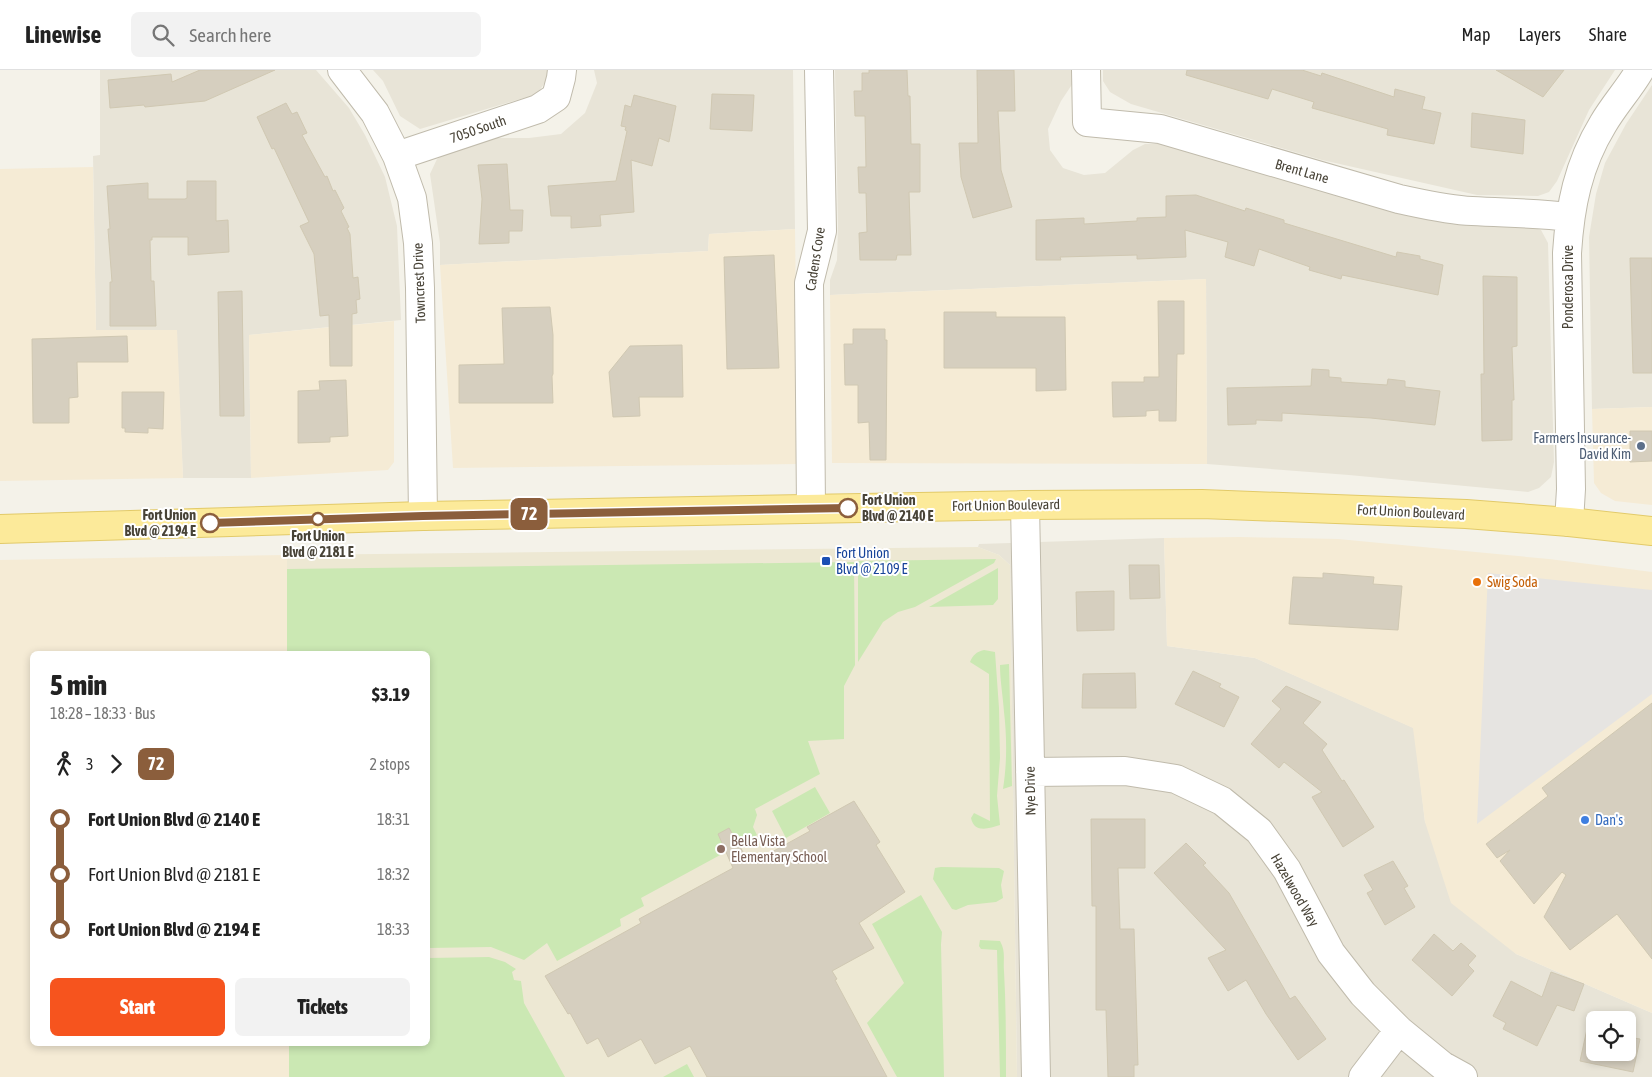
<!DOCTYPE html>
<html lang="en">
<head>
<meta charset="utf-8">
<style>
	body { margin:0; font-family:"Asap Condensed",sans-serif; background:#f2f2f2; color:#222; height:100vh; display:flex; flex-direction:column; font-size:19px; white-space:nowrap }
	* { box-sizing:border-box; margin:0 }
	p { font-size:16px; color:#767676 }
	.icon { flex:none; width:28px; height:28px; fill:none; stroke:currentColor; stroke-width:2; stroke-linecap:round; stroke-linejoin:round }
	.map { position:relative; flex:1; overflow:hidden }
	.side { position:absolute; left:30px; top:581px; width:400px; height:395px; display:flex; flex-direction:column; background:#fff; border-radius:8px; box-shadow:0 2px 8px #0003 }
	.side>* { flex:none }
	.badge { padding:0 10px; border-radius:8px; font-size:18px; line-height:32px }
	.tools { position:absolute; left:1586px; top:941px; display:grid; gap:10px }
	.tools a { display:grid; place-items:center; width:50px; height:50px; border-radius:8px; background:#fff; box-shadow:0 2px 8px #0003; font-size:25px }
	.map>.badge { position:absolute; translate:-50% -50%; box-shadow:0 0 0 2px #fff }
	.legs { display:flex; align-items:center; gap:8px; height:55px; padding:0 20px; font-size:16px }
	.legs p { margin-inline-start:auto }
	.headline { display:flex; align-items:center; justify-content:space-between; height:85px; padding:0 20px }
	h1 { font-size:28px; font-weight:800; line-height:38px }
	.action { display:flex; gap:10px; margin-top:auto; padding:10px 20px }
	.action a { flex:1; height:58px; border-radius:8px; background:#f6541e; color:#fff; font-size:20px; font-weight:800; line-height:58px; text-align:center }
	.action a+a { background:#f2f2f2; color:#222 }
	ul { padding:0 20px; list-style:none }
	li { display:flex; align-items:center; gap:18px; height:55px; font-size:19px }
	li i { display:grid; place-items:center; width:8px; height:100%; margin:0 6px; background:currentColor }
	li i::after { content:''; width:12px; height:12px; margin:-6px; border:4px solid; border-radius:50%; background:#fff }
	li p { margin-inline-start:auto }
	li:first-child i { background:linear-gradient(#0000 50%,currentColor 0) }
	li:last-child i { background:linear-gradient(currentColor 50%,#0000 0) }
	header { display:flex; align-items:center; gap:30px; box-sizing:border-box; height:70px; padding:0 25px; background:#fff; border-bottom:1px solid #e0e0e0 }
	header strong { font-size:24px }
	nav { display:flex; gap:28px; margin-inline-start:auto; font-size:18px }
	.search { width:350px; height:45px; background:#f2f2f2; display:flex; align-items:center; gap:12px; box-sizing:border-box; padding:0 18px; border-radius:8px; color:#767676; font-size:19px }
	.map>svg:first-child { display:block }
	.residential { fill:#e8e4d7; fill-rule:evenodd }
	.commercial { fill:#f5ebd5 }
	.education { fill:#ede8d3 }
	.green { fill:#cbe8b3 }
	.parking { fill:#e6e4e1 }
	.building { fill:#d6cfbf; stroke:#d0c8b2 }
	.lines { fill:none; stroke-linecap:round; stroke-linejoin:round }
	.minor-casing { stroke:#c0bbac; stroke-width:30 }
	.major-casing { stroke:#e2ca69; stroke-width:30 }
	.minor { stroke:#fff; stroke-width:28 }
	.major { stroke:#fcea9a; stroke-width:28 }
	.line-1-casing { stroke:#fff; stroke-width:11 }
	.line-1 { stroke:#8b5e3c; stroke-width:8 }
	.service-dot { fill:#5c6f8a; stroke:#fff; stroke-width:2 }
	.stop-1-dot { fill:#fff; stroke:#8b5e3c; stroke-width:2.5 }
	.transit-dot { fill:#1a4fb4; stroke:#fff; stroke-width:2 }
	.food-dot { fill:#e8710a; stroke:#fff; stroke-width:2 }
	.shop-dot { fill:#3f7fe0; stroke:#fff; stroke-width:2 }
	.education-dot { fill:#8d6e63; stroke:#fff; stroke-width:2 }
	.labels { text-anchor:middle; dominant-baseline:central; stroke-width:4; stroke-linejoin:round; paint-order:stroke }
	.street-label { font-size:14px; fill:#484337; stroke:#fff }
	.service-label { font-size:14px; fill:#4e5e75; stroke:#fff; text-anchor:end }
	.stop-label { font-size:14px; font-weight:bold; fill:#484337; stroke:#fff; text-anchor:start }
	.transit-label { font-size:14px; fill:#164399; stroke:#fff; text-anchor:start }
	.food-label { font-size:14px; fill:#c56008; stroke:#fff; text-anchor:start }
	.shop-label { font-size:14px; fill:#366cbe; stroke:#fff; text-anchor:start }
	.education-label { font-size:14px; fill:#785e54; stroke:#fff; text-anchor:start }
</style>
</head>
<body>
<header>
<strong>Linewise</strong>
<div class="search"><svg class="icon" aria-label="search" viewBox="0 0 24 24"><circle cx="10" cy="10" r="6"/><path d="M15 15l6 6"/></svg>Search here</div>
<nav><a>Map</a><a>Layers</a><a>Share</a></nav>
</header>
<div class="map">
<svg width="1652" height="1007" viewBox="0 0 1652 1007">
	<rect width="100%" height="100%" fill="#f4f2e9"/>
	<path class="residential" d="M100,0H316L349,38L365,65L385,107L397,156L401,250L249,265L251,408H183L176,260H96L93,86L100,85Z
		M373,0H548L546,11L537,24L420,59L400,46L383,11Z
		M594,0H793L795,159L709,164L708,181L440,195V173L430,104L437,89L456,78L494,68H529L561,64L585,43L597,13Z
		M835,0H1075V10L1061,31L1048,59L1050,80L1063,98L1084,105L1105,103L1133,80L1145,74H1166L1525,155L1541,160L1548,173L1554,392L1551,407L1539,418L1528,422L1349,405L1207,394L1206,209L830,225V210L837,190L838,156Z
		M1103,0H1615L1589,40L1557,111L1549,122L1538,126L1477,125L1322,90L1131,34L1110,22L1103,11Z
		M1652,15V337L1592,339L1589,167L1596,124L1605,93L1626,54Z
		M1164,468L1167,576L1255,588L1414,658L1425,752L1516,884L1652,943V1007H1017L1010,495L999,485L978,477L979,474ZM1595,950H1628V982H1595Z"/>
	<path class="commercial" d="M93,97L96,260H177L183,408L0,411V99Z
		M795,159L798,394L453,398L440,195L708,181L709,164Z
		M1206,209L1207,394L832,393L830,225Z
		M394,251V392L388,400L251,408L249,265Z
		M1652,337V435L1615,431L1601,423L1594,413L1592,339Z
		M1240,467L1338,469L1549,489L1652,502V943L1516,884L1451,833L1425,752L1413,658L1255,588L1167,576L1164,468Z
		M287,485V584H32V974H289V1007H0V490Z"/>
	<path class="education" d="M978,477L999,485L1010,495L1017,1007H289V974H428V584H287V485Z"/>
	<path class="green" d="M996,489L994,493L915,537L898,542L883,552L858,592V491Z
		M854,492L855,595L844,616V669L808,671L820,704L755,739L757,745L753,757L757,765L641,828L644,836L620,849L621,856L557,891L547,873L524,890L491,877L428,878V584H287V499Z
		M998,498V529L993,535L929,537Z
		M984,580L995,582L999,638L1000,688L997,726L1000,755C988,759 974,763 971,748L974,743L990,751L989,604L970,592C973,585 976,582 984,580Z
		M1009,594L1012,716L1003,719C1007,694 1007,667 1004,642C1003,626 1000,611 1000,595Z
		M815,717L830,743L786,768L772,741Z
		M941,797L999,798L1004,801L1001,815L1003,828L996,832L968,835L956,840L952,839L933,809L935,798Z
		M921,825L942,862L941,874L944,1007H897L867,953L904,913L872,854Z
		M980,870L1000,871C1006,881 1003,890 1004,901C1006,936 1006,972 1006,1007H1000L997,880L981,879L979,876Z
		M489,887L505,892L516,899L512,902L514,910L521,911L524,933L565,1007H289V974H428V888Z
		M687,994L694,1007H663Z"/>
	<path class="parking" d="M1488,503L1652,520V624L1477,754Z"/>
	<path class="building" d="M200,0H275L205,31L145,37L144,35L110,38L108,10L171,4L172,12Z
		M869,0H907L908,26H910L911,74H920V122H909L911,185H897L896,190H860L859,163L867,162L866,123H859L858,97H866L865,46H855L854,21H862V3H869Z
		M977,0H1014L1015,41H998L1001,100L1012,137L973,148L961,107L959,73H978Z
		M1187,0H1302L1321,6L1322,3L1394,27L1395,19L1425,27L1422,39L1441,43L1434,74L1387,65L1388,59L1312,38L1314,32L1272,19L1268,29L1186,5Z
		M1496,0H1564L1543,27Z
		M712,24L754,25L752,61L710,59Z
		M634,25L676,36L669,72L659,68L652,96L631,90L634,142L600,145L601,156L571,158V146H551L548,116L616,111L627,61L625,60L626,57L621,56L625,35L631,37Z
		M286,33L292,44L297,42L307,63L302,65L325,107L327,106L333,121L335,120L344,138L341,141L349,157L347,158L350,164L353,208L358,207L360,229L356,230L357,243L352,244V296H330L329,245L320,246L314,184L300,156L309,152L274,78L272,79L257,47Z
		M1472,43L1525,50L1523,84L1471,77Z
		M507,94L510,140H523L522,161H509V173L479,174L482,129L478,95Z
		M187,111H216V151L228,150L229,182L188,185V167H152V170H150L151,211H154L156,256H110V212H112L108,159H110L107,116L148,113V129H185L187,128Z
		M1196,125L1245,141L1246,138L1284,150V153L1396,187L1397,182L1420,186V189L1443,195L1438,225L1342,205L1341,209L1309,200L1310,197L1259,179L1254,196L1225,187L1228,172L1185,160L1186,187L1137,189V185L1060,187L1061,190H1036V150L1084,148V154L1137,151V148L1166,147V126Z
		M774,185L779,298L727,299L724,187Z
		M1630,188H1652V303H1633Z
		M1483,206L1517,207V276L1512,277L1514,330H1512V370L1482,371L1481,304H1484Z
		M242,221L244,346H220L218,222Z
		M1158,231H1184V284H1177L1176,351H1159V340L1146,341V346L1113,347L1112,312H1144V307H1159Z
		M550,237L553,265V304L552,306L553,333H459V295L504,294L502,238Z
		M944,242H996V247H1065L1066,320L1036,321V298H944Z
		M853,259H885V270H887L886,390H870L869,352L858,353V315H845L844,274H853Z
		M127,266L128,292H77L78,327L69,328V353H33L32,269Z
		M682,275L683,327H639L640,346L613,347L609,302L630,276Z
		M1312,299L1329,300V307L1341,308V312L1387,315L1388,309L1405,311V317L1440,321L1435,355L1371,348L1282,343V351L1256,350V354L1228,355L1227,318L1311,316Z
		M346,310L348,366L330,367V372L298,373V321L320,320L319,311Z
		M122,322H164L163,359L148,358V363L125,362V358H122Z
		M1630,361H1652V391L1630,392Z
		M1129,495H1159L1160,528L1130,529Z
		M1323,503L1374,507L1373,514L1402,516L1398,560L1289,554L1293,507L1323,508Z
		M1114,521V560L1077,561L1076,522Z
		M1193,601L1221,614L1219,617L1239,627L1224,657L1175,634Z
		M1135,603L1136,638H1082L1083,604Z
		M1286,616L1321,632L1303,653L1327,674L1322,680L1342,711L1344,710L1374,757L1343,777L1312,727L1322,722L1284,692L1279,698L1251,674L1281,639L1272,631Z
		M1652,633V889L1617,844L1570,880L1544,847L1566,805L1562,802L1534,834L1500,791L1510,780L1497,788L1486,774L1548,726L1542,718Z
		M854,731L880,772L876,775L905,822L859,853L874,878L832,901L837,909L835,910L887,1007H707L690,976L655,994L641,969L608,987L598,968L587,974L570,943L568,944L545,906L641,853L639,849L733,798L718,764L729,758L750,794L810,761L807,757Z
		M1091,749H1145V798H1118L1120,859H1134L1138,995H1134V1007H1108L1106,940H1096V836H1092Z
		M1186,773L1206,793L1203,795L1229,823L1290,929L1295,926L1326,969L1298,990L1266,944L1246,910L1228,921L1208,888L1226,880L1154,803Z
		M1393,791L1408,816L1404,818L1415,837L1385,855L1367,823L1373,820L1364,805Z
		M1434,864L1453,881L1461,873L1476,886L1468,895L1474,901L1452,926L1412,890Z
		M1551,902L1584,914L1574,941L1557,935L1537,976L1503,959L1506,953L1493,946L1511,911L1542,927Z
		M1587,959L1595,961V982H1628V967L1640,969L1633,1002L1580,991Z"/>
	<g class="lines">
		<defs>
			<path id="minor" d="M342,0L375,43L397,86L412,128L418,173L420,218L423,446
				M1086,0L1087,52L1160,59L1399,129C1423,134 1447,140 1472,141C1505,143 1537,143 1570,147
				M397,86L538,39L556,27L561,8L562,0
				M1025,435L1036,1007
				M811,438L809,213L822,161L819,0
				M1569,452L1571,419L1567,183C1570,136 1578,95 1603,54C1614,35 1629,19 1640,0
				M1030,702L1125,701L1176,709L1222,731L1259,761L1287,800L1331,883L1363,924L1399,960L1443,996L1463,1007
				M1363,1007L1399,960"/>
			<path id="major" d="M0,459L423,446L1025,435L1202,434L1466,444L1569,452L1652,461"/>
		</defs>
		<use href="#minor" class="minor-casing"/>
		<use href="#major" class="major-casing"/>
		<use href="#minor" class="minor"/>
		<use href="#major" class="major"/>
	</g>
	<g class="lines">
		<defs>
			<path id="line-1" d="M210,453L423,446L848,438"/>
		</defs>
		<use href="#line-1" class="line-1-casing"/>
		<use href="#line-1" class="line-1"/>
	</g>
	<circle class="service-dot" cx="1641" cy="376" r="5"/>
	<g class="stop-1-dot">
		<circle cx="848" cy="438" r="9"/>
		<circle cx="318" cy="449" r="6"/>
		<circle cx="210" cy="453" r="9"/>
	</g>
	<rect class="transit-dot" x="821" y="486" width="10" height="10" rx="2.5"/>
	<circle class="food-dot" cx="1477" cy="512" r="5"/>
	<circle class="shop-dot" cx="1585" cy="750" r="5"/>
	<circle class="education-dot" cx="721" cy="779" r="5"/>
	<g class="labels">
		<g class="street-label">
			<text transform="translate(478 59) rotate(-19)">7050 South</text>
			<text transform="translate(1302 101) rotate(16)">Brent Lane</text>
			<text transform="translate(815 189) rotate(-81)">Cadens Cove</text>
			<text transform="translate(419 213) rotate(-92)">Towncrest Drive</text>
			<text transform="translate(1568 217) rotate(-90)">Ponderosa Drive</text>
			<text transform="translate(1006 435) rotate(-1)">Fort Union Boulevard</text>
			<text transform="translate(1411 442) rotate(3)">Fort Union Boulevard</text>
			<text transform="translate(1030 721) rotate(-91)">Nye Drive</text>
			<text transform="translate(1295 820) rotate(60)">Hazelwood Way</text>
		</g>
		<g class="service-label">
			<text x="1631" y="368">Farmers Insurance-<tspan x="1631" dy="16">David Kim</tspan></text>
		</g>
		<g class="stop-label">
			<text x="862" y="430">Fort Union<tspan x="862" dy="16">Blvd @ 2140 E</tspan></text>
			<text x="196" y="445" text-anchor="end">Fort Union<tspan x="196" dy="16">Blvd @ 2194 E</tspan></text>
			<text x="318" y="466" text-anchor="middle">Fort Union<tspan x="318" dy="16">Blvd @ 2181 E</tspan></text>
		</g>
		<g class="transit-label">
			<text x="836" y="483">Fort Union<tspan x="836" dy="16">Blvd @ 2109 E</tspan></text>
		</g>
		<g class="food-label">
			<text x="1487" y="512">Swig Soda</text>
		</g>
		<g class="shop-label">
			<text x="1595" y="750">Dan's</text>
		</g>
		<g class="education-label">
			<text x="731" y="771">Bella Vista<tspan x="731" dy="16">Elementary School</tspan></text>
		</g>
	</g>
</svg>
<div class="tools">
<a><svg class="icon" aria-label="locate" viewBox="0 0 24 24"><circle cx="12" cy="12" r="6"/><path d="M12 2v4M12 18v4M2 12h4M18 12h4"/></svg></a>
</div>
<b class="badge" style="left:529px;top:444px;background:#8b5e3c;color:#fff">72</b>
<section class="side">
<div class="headline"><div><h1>5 min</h1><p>18:28 – 18:33 · Bus</p></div><b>$3.19</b></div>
<div class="legs"><svg class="icon" aria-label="walk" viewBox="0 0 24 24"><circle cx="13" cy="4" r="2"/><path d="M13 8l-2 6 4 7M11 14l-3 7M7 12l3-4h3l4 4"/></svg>3<svg class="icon" aria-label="forward" viewBox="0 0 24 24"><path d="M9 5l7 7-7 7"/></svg><b class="badge" style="background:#8b5e3c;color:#fff">72</b><p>2 stops</p></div>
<ul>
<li><i style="color:#8b5e3c"></i><b>Fort Union Blvd @ 2140 E</b><p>18:31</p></li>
<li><i style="color:#8b5e3c"></i><span>Fort Union Blvd @ 2181 E</span><p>18:32</p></li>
<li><i style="color:#8b5e3c"></i><b>Fort Union Blvd @ 2194 E</b><p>18:33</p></li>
</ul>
<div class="action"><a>Start</a><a>Tickets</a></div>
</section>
</div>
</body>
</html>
